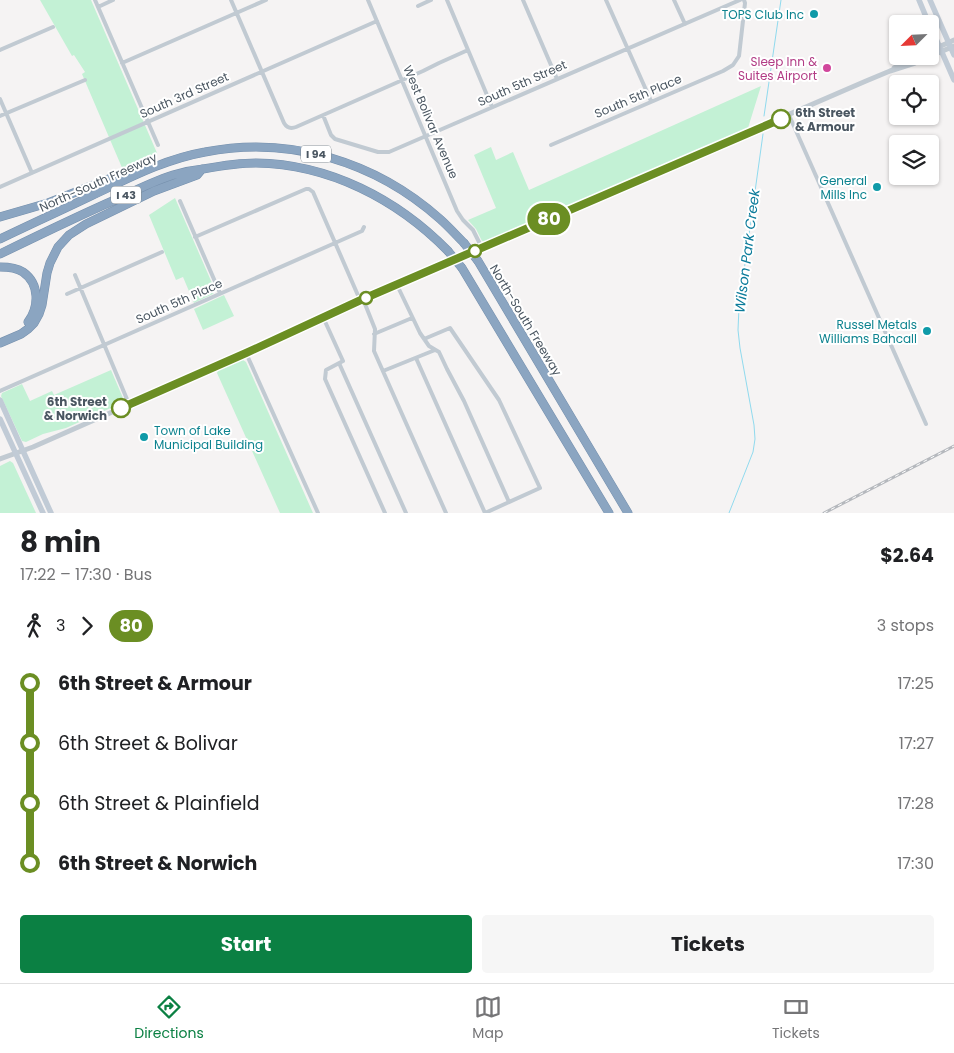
<!DOCTYPE html>
<html lang="en">
<head>
<meta charset="utf-8">
<style>
	body { margin:0; font-family:Poppins,sans-serif; background:#f6f6f6; color:#202124; height:100vh; display:flex; flex-direction:column; font-size:19px; white-space:nowrap }
	* { box-sizing:border-box; margin:0 }
	p { font-size:16px; color:#757577 }
	.icon { flex:none; width:28px; height:28px; fill:none; stroke:currentColor; stroke-width:2; stroke-linecap:round; stroke-linejoin:round }
	.map { position:relative; height:513px; overflow:hidden }
	.panel { display:flex; flex-direction:column; background:#fff; flex:1 }
	.panel>* { flex:none }
	.badge { padding:0 10px; border-radius:16px; font-size:18px; line-height:32px }
	.needle { width:32px; rotate:246deg }
	.controls { position:absolute; left:889px; top:15px; display:grid; gap:10px }
	.controls a { display:grid; place-items:center; width:50px; height:50px; border-radius:5px; background:#fff; box-shadow:0 1px 4px #0004; font-size:25px }
	.map>.badge { position:absolute; translate:-50% -50%; box-shadow:0 0 0 2px #fff }
	.legs { display:flex; align-items:center; gap:8px; height:55px; padding:0 20px; font-size:16px }
	.legs p { margin-inline-start:auto }
	.overview { display:flex; align-items:center; justify-content:space-between; height:85px; padding:0 20px }
	h1 { font-size:28px; font-weight:700; line-height:38px }
	.cta { display:flex; gap:10px; margin-top:auto; padding:10px 20px }
	.cta a { flex:1; height:58px; border-radius:5px; background:#0b8043; color:#fff; font-size:20px; font-weight:700; line-height:58px; text-align:center }
	.cta a+a { background:#f6f6f6; color:#202124 }
	ul { padding:0 20px; list-style:none }
	li { display:flex; align-items:center; gap:18px; height:60px; font-size:19px }
	li i { display:grid; place-items:center; width:8px; height:100%; margin:0 6px; background:currentColor }
	li i::after { content:''; width:12px; height:12px; margin:-6px; border:4px solid; border-radius:50%; background:#fff }
	li p { margin-inline-start:auto }
	li:first-child i { background:linear-gradient(#0000 50%,currentColor 0) }
	li:last-child i { background:linear-gradient(currentColor 50%,#0000 0) }
	.dock { display:flex; justify-content:space-around; align-items:center; height:70px; border-top:1px solid #e0e0e0; background:#fff; font-size:14px; color:#757577 }
	.dock a { display:grid; justify-items:center; gap:2px }
	.dock .current { color:#0b8043 }
	.map>svg:first-child { display:block }
	.green { fill:#c3f1d5 }
	.lines { fill:none; stroke-linecap:round; stroke-linejoin:round }
	.stream { stroke:#90daee; stroke-width:1 }
	.motorway-casing { stroke:#7690ad; stroke-width:9 }
	.minor { stroke:#c1cad2; stroke-width:4 }
	.tertiary { stroke:#c1cad2; stroke-width:5 }
	.secondary { stroke:#c1cbd6; stroke-width:5.5 }
	.motorway { stroke:#8ba5c1; stroke-width:8 }
	.rail-casing { stroke:#b5b8bd; stroke-width:3 }
	.rail { stroke:#fff; stroke-width:1; stroke-dasharray:4; stroke-linecap:butt }
	.motorway-bridge-casing { stroke:#7690ad; stroke-width:9; stroke-linecap:butt }
	.motorway-bridge { stroke:#8ba5c1; stroke-width:8 }
	.line-1-casing { stroke:#fff; stroke-width:11 }
	.line-1 { stroke:#6b8e23; stroke-width:8 }
	.culture-dot { fill:#0f9aa8; stroke:#fff; stroke-width:2 }
	.hotel-dot { fill:#d1479c; stroke:#fff; stroke-width:2 }
	.stop-1-dot { fill:#fff; stroke:#6b8e23; stroke-width:2.5 }
	.labels { text-anchor:middle; dominant-baseline:central; stroke-width:4; stroke-linejoin:round; paint-order:stroke }
	.shield { fill:#fff; stroke:#808990; stroke-width:1 }
	.shield-label { font-size:11px; font-weight:bold; fill:#4a5661 }
	.culture-label { font-size:12px; fill:#0d838f; stroke:#fff; text-anchor:end }
	.hotel-label { font-size:12px; fill:#b23c85; stroke:#fff; text-anchor:end }
	.street-label { font-size:12px; fill:#4a5661; stroke:#fff }
	.stop-label { font-size:12px; font-weight:bold; fill:#4a5661; stroke:#fff; text-anchor:start }
	.water-label { font-size:14px; font-style:italic; fill:#0c7c9b; stroke:#fff }
</style>
</head>
<body>
<div class="map">
<svg width="954" height="513" viewBox="0 0 954 513">
	<rect width="100%" height="100%" fill="#f5f3f3"/>
	<path class="green" d="M40,0H91L157,153L154,156L123,170L82,74L85,72L74,55L72,56Z
		M761,86L748,128L485,242L482,241L476,229L468,220L496,208L474,155L491,147L496,160L513,152L529,190Z
		M175,198L215,290L213,294L194,303L183,277L176,280L149,215Z
		M224,295L234,316L203,330L194,309Z
		M240,360H243L246,362L313,513H280L217,373L218,370Z
		M111,370L123,398L122,403L66,428L43,434L26,442L22,441L1,396L2,393L22,384L30,401L52,391L54,395Z
		M10,461L13,463L36,513H0V466Z"/>
	<g class="lines">
		<path class="stream" d="M764,116L781,0
			M729,513L753,452L755,439L754,425L740,348L738,330L739,307L763,134"/>
		<defs>
			<path id="motorway" d="M0,217L48,203L129,171H140
				M0,239C31,224 62,210 93,195C129,178 165,159 205,152C290,135 376,162 440,219C449,227 456,235 464,243
				M0,254C39,235 78,216 117,199C136,190 154,181 173,175C183,172 193,170 203,169C220,166 238,163 256,163C329,164 397,199 448,251
				M478,261L628,513
				M0,267C8,267 17,268 23,272C40,284 39,307 28,322
				M462,268L609,513
				M0,343L21,334L28,329L34,323L39,314L42,305L47,273L50,263L58,247L69,235L86,224L154,191L197,175L202,169"/>
		</defs>
		<use href="#motorway" class="motorway-casing"/>
		<path class="minor" d="M95,0L158,145
			M231,0L284,123C287,128 291,129 296,127L423,71L439,63L468,50
			M368,0L457,211L463,220L473,230L482,248
			M447,0L492,107
			M523,0L557,79
			M606,0L651,101
			M674,0L685,24
			M418,6L431,0
			M98,7L113,0
			M0,50L53,27
			M122,63L266,0
			M0,99L32,173
			M323,115L331,135L335,139L378,152H389L740,0
			M789,115L926,424
			M0,116L85,80
			M551,145L723,71L733,65L739,56L745,3L744,0
			M0,187L377,21
			M180,201L220,293
			M195,237L306,189H309L313,192L360,300
			M75,275L129,404
			M397,285L420,333L429,346L439,352L447,369L464,401L509,502
			M67,294L162,252
			M363,299L375,329L374,351L446,513
			M323,317L343,361L326,370L325,379L385,513
			M374,334L412,318
			M424,339L450,328L499,400L540,488L485,513
			M246,353L318,513
			M416,358L485,513
			M339,363L406,513
			M383,371L435,350
			M0,391L335,243L362,231L364,227"/>
		<path class="tertiary" d="M930,51L954,40
			M894,68L901,63L917,56
			M0,459L33,447L246,353L360,300L866,81L890,71L915,63L954,46"/>
		<path class="secondary" d="M919,0L929,24
			M930,0L954,55
			M930,25L954,80
			M0,400L51,513
			M0,419L43,513"/>
		<use href="#motorway" class="motorway"/>
		<defs>
			<path id="rail" d="M824,513L954,446"/>
		</defs>
		<use href="#rail" class="rail-casing"/>
		<use href="#rail" class="rail"/>
		<defs>
			<path id="motorway-bridge" d="M464,243L478,261
				M448,251L462,268"/>
		</defs>
		<use href="#motorway-bridge" class="motorway-bridge-casing"/>
		<use href="#motorway-bridge" class="motorway-bridge"/>
	</g>
	<g class="lines">
		<defs>
			<path id="line-1" d="M121,408L246,353L363,299L781,119"/>
		</defs>
		<use href="#line-1" class="line-1-casing"/>
		<use href="#line-1" class="line-1"/>
	</g>
	<g class="culture-dot">
		<circle cx="814" cy="14" r="5"/>
		<circle cx="877" cy="187" r="5"/>
		<circle cx="927" cy="331" r="5"/>
		<circle cx="144" cy="437" r="5"/>
	</g>
	<circle class="hotel-dot" cx="827" cy="68" r="5"/>
	<g class="stop-1-dot">
		<circle cx="781" cy="119" r="9"/>
		<circle cx="475" cy="251" r="6"/>
		<circle cx="366" cy="298" r="6"/>
		<circle cx="121" cy="408" r="9"/>
	</g>
	<g class="labels">
		<g class="shield">
			<rect x="301" y="145.5" width="30" height="17" rx="4"/>
			<rect x="111" y="186.5" width="30" height="17" rx="4"/>
		</g>
		<g class="shield-label">
			<text x="316" y="154">I 94</text>
			<text x="126" y="195">I 43</text>
		</g>
		<g class="culture-label">
			<text x="804" y="14">TOPS Club Inc</text>
			<text x="867" y="180">General<tspan x="867" dy="14">Mills Inc</tspan></text>
			<text x="917" y="324">Russel Metals<tspan x="917" dy="14">Williams Bahcall</tspan></text>
			<text x="154" y="430" text-anchor="start">Town of Lake<tspan x="154" dy="14">Municipal Building</tspan></text>
		</g>
		<g class="hotel-label">
			<text x="817" y="61">Sleep Inn &amp;<tspan x="817" dy="14">Suites Airport</tspan></text>
		</g>
		<g class="street-label">
			<text transform="translate(522 83) rotate(-24)">South 5th Street</text>
			<text transform="translate(184 95) rotate(-24)">South 3rd Street</text>
			<text transform="translate(638 96) rotate(-23)">South 5th Place</text>
			<text transform="translate(431 122) rotate(67)">West Bolivar Avenue</text>
			<text transform="translate(98 182) rotate(-24)">North-South Freeway</text>
			<text transform="translate(179 301) rotate(-24)">South 5th Place</text>
			<text transform="translate(526 320) rotate(59)">North-South Freeway</text>
		</g>
		<g class="stop-label">
			<text x="795" y="112">6th Street<tspan x="795" dy="14">&amp; Armour</tspan></text>
			<text x="107" y="401" text-anchor="end">6th Street<tspan x="107" dy="14">&amp; Norwich</tspan></text>
		</g>
		<g class="water-label">
			<text transform="translate(747 251) rotate(-83)">Wilson Park Creek</text>
		</g>
	</g>
</svg>
<div class="controls">
<a><svg class="needle" viewBox="-14 -14 28 28"><path d="M0-13l5 13h-10z" fill="#e53935"/><path d="M0 13l5-13h-10z" fill="#757577"/></svg></a>
<a><svg class="icon" aria-label="locate" viewBox="0 0 24 24"><circle cx="12" cy="12" r="6"/><path d="M12 2v4M12 18v4M2 12h4M18 12h4"/></svg></a>
<a><svg class="icon" aria-label="layers" viewBox="0 0 24 24"><path d="M12 4l9 5-9 5-9-5zM3 14l9 5 9-5"/></svg></a>
</div>
<b class="badge" style="left:549px;top:219px;background:#6b8e23;color:#fff">80</b>
</div>
<section class="panel">
<div class="overview"><div><h1>8 min</h1><p>17:22 – 17:30 · Bus</p></div><b>$2.64</b></div>
<div class="legs"><svg class="icon" aria-label="walk" viewBox="0 0 24 24"><circle cx="13" cy="4" r="2"/><path d="M13 8l-2 6 4 7M11 14l-3 7M7 12l3-4h3l4 4"/></svg>3<svg class="icon" aria-label="forward" viewBox="0 0 24 24"><path d="M9 5l7 7-7 7"/></svg><b class="badge" style="background:#6b8e23;color:#fff">80</b><p>3 stops</p></div>
<ul>
<li><i style="color:#6b8e23"></i><b>6th Street &amp; Armour</b><p>17:25</p></li>
<li><i style="color:#6b8e23"></i><span>6th Street &amp; Bolivar</span><p>17:27</p></li>
<li><i style="color:#6b8e23"></i><span>6th Street &amp; Plainfield</span><p>17:28</p></li>
<li><i style="color:#6b8e23"></i><b>6th Street &amp; Norwich</b><p>17:30</p></li>
</ul>
<div class="cta"><a>Start</a><a>Tickets</a></div>
</section>
<nav class="dock">
<a class="current"><svg class="icon" aria-label="directions" viewBox="0 0 24 24"><path d="M12 3l9 9-9 9-9-9zM9 14v-3h6M13 9l2 2-2 2"/></svg>Directions</a>
<a><svg class="icon" aria-label="map" viewBox="0 0 24 24"><path d="M3 6l6-2 6 2 6-2v14l-6 2-6-2-6 2zM9 4v14M15 6v14"/></svg>Map</a>
<a><svg class="icon" aria-label="tickets" viewBox="0 0 24 24"><path d="M3 7h18v10H3zM15 7v10"/></svg>Tickets</a>
</nav>
</body>
</html>
